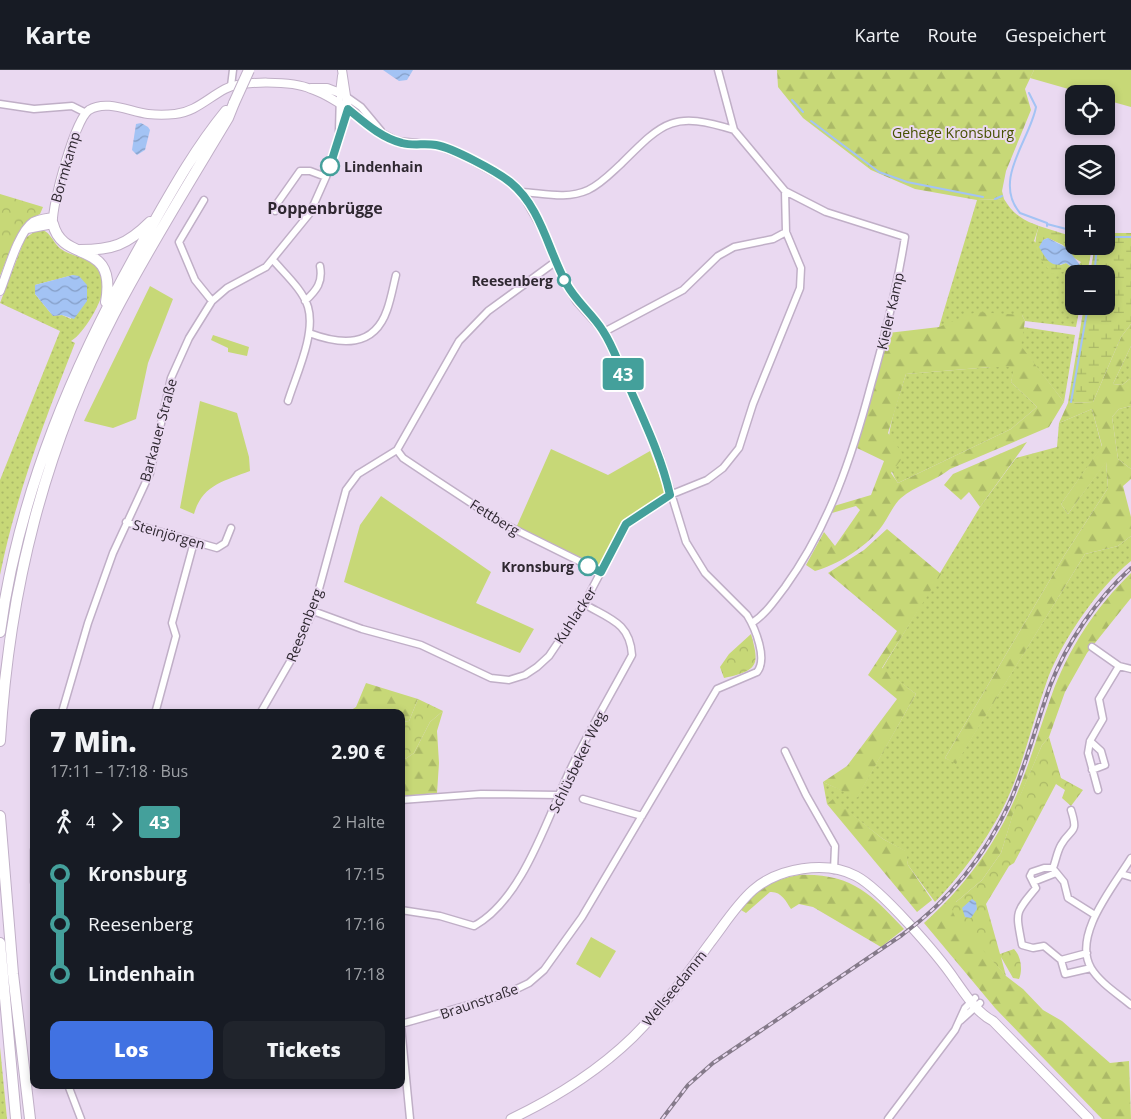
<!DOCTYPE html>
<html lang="de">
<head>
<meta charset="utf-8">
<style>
	body { margin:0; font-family:"Open Sans",sans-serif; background:#20242c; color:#f1f3f6; height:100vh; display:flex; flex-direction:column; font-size:19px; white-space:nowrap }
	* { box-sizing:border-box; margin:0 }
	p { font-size:16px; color:#9ea1a6 }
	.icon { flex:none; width:28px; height:28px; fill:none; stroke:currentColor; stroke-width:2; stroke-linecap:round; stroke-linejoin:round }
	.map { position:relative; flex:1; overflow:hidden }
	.details { position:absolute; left:30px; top:639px; width:375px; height:380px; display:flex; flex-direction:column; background:#171b24; border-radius:10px; box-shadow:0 2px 8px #0003 }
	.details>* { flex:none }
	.badge { padding:0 10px; border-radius:4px; font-size:18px; line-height:32px }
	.fabs { position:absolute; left:1065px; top:15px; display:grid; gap:10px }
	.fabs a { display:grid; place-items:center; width:50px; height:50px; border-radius:10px; background:#171b24; box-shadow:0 2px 8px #0003; font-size:25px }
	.map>.badge { position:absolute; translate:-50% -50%; box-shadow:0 0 0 2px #fff }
	.legs { display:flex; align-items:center; gap:8px; height:55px; padding:0 20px; font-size:16px }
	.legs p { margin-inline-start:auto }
	.head { display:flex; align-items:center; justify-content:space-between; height:85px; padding:0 20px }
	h1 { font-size:28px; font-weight:800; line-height:38px }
	.button { display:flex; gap:10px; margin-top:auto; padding:10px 20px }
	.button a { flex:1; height:58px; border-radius:10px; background:#4172e2; color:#fff; font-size:20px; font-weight:800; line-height:58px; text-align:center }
	.button a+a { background:#20242c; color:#f1f3f6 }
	ul { padding:0 20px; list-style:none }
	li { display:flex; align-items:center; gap:18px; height:50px; font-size:19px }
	li i { display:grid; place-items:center; width:8px; height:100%; margin:0 6px; background:currentColor }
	li i::after { content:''; width:12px; height:12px; margin:-6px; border:4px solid; border-radius:50%; background:#171b24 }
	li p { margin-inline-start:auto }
	li:first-child i { background:linear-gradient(#0000 50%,currentColor 0) }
	li:last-child i { background:linear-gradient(currentColor 50%,#0000 0) }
	header { display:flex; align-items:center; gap:30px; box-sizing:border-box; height:70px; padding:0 25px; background:#171b24; border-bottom:1px solid #363941 }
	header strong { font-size:24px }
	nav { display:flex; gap:28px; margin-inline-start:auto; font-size:18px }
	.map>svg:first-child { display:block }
	.grass { fill:url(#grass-dots); fill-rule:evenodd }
	.forest { fill:url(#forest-firs); fill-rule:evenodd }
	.wetland { fill:url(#wetland-marsh); fill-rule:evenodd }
	.park { fill:url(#park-crowns) }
	.garden { fill:#c7d877 }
	.water { fill:url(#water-waves) }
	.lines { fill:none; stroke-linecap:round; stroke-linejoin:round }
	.stream { stroke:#a3c3f4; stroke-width:2 }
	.minor-casing { stroke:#c0afc7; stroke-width:9 }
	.tertiary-casing { stroke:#c0afc7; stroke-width:10 }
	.secondary-casing { stroke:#c0afc7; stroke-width:11 }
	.trunk-casing { stroke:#c0afc7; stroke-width:12 }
	.minor { stroke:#fff; stroke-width:6 }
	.tertiary { stroke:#fff; stroke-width:8 }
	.secondary { stroke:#fff; stroke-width:9 }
	.trunk { stroke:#fff; stroke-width:10 }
	.rail-casing { stroke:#857a8a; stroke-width:4 }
	.rail { stroke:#ead9f1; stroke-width:2; stroke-dasharray:5.5; stroke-linecap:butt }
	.primary-bridge-casing { stroke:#c0afc7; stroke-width:12; stroke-linecap:butt }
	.primary-bridge { stroke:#fff; stroke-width:10 }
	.line-1-casing { stroke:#fff; stroke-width:11 }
	.line-1 { stroke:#44a09b; stroke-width:8 }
	.stop-1-dot { fill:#fff; stroke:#44a09b; stroke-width:2.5 }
	.labels { text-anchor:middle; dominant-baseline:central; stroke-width:4; stroke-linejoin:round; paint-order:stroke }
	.park-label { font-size:14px; fill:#475100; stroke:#ead9f1 }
	.stop-label { font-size:14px; font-weight:bold; fill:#2f2831; stroke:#ead9f1; text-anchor:end }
	.street-label { font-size:14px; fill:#2f2831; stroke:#ead9f1 }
	.quarter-label { font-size:16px; font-weight:bold; fill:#2f2831; stroke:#ead9f1 }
</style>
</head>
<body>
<header>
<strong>Karte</strong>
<nav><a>Karte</a><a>Route</a><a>Gespeichert</a></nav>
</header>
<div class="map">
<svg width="1131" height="1049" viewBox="0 0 1131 1049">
	<defs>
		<pattern id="grass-dots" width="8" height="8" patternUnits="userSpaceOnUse" patternTransform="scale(1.25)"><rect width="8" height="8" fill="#c7d877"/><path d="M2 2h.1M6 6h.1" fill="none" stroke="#abb967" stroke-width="1.8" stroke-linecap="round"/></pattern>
		<pattern id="forest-firs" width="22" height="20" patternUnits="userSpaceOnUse" patternTransform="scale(1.25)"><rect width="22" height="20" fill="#c7d877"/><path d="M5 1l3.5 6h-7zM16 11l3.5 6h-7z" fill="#abb967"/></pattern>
		<pattern id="wetland-marsh" width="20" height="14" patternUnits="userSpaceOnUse" patternTransform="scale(1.25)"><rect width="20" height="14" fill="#c7d877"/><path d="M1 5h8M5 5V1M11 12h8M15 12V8" fill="none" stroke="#abb967"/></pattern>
		<pattern id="park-crowns" width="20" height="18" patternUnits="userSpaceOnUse" patternTransform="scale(1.25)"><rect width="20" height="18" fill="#c7d877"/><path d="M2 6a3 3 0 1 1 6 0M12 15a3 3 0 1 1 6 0" fill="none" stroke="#abb967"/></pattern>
		<pattern id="water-waves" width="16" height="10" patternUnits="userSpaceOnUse" patternTransform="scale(1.25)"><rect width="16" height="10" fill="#a3c3f4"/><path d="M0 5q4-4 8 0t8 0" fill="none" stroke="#859ec6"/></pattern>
	</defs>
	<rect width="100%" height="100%" fill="#ead9f1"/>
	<path class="grass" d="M1004,129C1013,144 1022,150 1039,156L1034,171L1067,201L1077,204H1074V236H1080L1076,257L1025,251L1022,245L939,257L977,130Z
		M39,159C51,161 52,172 61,179C71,186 86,187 95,196C99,200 103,206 104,213C105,228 84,264 71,271L75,273C45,349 16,425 0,505V410L60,261L0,233L25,168ZM73,205L71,249L62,245L53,246L35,224V215Z
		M1023,257L1075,265L1064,332L1020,276Z
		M1131,276V308L1122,315L1113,314Z
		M991,297H1015L1011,312L1037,337L1011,359L898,413C876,381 896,338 906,304Z
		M1131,336V399L1118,389L1112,347L1119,339Z
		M1092,339L1102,377L1061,434L1068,444L1106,391L1108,418L1064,486L945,688L956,693L1085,484L1118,476L1131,466V491C1098,518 1063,569 1048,608C1032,652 1023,699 1002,740C984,774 961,805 935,832L908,795L905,781L883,769L833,730L827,734L823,712L857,727L916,624L882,599L980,437L1016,388L1057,377L1059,353Z
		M0,977L7,1049H0Z"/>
	<path class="forest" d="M777,0H1034L1025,19L1031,40L1006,101L1002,121L1004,129L977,130L915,119L871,100L803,48L778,17Z
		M976,242L1022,245L1025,251L1021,276L1064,332L1049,357L950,399C935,411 915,416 901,428C892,436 887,451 879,460C864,478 837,495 815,501L806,495L824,462L835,476L860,440L856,436L832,443L834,436L871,425L884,391L857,378L888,263L939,257ZM991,297H1014L1011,312L1037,337L1011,359L898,413L891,403L904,386L888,363L906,304Z
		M1131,254V276L1113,314L1122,315L1131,308V336L1119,339L1112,347L1118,389L1131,399V409L1123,416L1131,447V466L1118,476L1085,484L956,694L945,688L1064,486L1108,418L1106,392L1068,444L1061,434L1102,376L1092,339L1059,353L1068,333L1093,332L1121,267Z
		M1027,372L980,437L969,422L961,430L944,415L953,404Z
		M887,459L941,504L882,598L916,624L857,728L823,712L847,696L897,629L868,605L897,561L828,503L864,480Z
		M1131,503V528L1087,583L1065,622L1049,667L1042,675L1015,738L1001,783L982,810L956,832L989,886L1006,906L1023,919L1043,940L1062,951L1110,993L1129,991L1131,1049H1102L995,938L924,853C961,820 992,780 1012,735C1028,700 1038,663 1051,627C1068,579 1095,538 1131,503Z
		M366,613L418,629L409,651L401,652V642H348L356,637Z
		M443,641L437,661L439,693L437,723L401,726V692L414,683L430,652Z
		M833,729L883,769L906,781L908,795L932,830L917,842L827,734Z
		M799,805C851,803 871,824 904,859L881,877L813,837L799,834L791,839C786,831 781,821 770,822L746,843L741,840C749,820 779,808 799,805Z"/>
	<path class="wetland" d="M1039,156L1074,167V176H1089L1091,183L1087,204L1067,201L1052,204C1037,184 1031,181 1039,156ZM1048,168L1063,175L1071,186L1081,192L1075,199L1066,193L1058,196L1043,170Z
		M1106,163H1131V254L1121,267L1093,332L1068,333L1084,236H1106V204H1090L1094,180L1093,176H1106Z"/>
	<path class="park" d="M0,124L43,137L40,144C16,155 10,183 0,206Z
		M751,564C760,596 758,600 724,608L720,597L729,584Z
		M418,629L443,641L430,652L414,683L401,692V652L409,651Z
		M1049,667L1061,708L1083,720L1071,736L1062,728L1065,720L1056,714L1014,793L1009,796L986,834L1000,884L1014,879C1021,886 1023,900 1019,909L1013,908L1001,887L1006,906L957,851L952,840L956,832L982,810L1001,783L1015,737L1042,675Z"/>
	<path class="garden" d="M1034,0H1131V37L1106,30V24H1086L1030,8Z
		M150,216L173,229L148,293L136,349L113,358L84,351Z
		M213,265L249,277L247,286L228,282V278L211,270Z
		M200,331L237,343L249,387L250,401C224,411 202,415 194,444L180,438Z
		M551,379L608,405L650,381L666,423L625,452L600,499L516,458Z
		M381,426L491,502L476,533L534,559L520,583L344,512L360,455Z
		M591,867L616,881L600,908L576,894Z"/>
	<path class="water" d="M383,0H413L407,10L399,11Z
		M141,53L148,57L150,60L145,80L137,85L132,80L136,54Z
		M1048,168L1067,178L1083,199H1075L1066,193C1051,199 1046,189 1039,177L1043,170Z
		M73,205L79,206L87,215V231L74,249L62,245L53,246L35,224V215Z
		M972,829L976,832L977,839L971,848L965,847L962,838Z"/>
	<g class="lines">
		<path class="stream" d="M1029,23L1036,37C1030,70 992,110 1020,143L1047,153V156
			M792,30L803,42
			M811,51L879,102L907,112L983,127
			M995,129L1002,126
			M1047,154L1074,161
			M1106,167H1131
			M1095,197L1097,176
			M1091,202L1093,204
			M1071,332L1088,236"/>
		<defs>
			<path id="minor" d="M718,0L734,60L785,121L826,142L905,167C897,217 885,266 871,315C852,387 829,456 785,517C775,530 766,544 752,553
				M231,16L233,0
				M344,25L361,37L381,61
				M0,34L34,39L72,36L86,43
				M339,61L340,23
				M521,122C543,123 566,130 588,120C601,114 611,103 621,94C664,51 673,41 734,60
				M204,130L179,172L195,210L212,231
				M275,141L276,135L300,101H310L326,107
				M273,190C285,204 303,220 308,237C316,264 296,305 288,331
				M305,231C317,220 323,212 320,196
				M604,262L683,220L718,186L734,177L773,169L786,162
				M309,263C341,275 374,278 387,240C391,229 393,217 396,205
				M397,380L403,388L433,408L500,452L601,502
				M126,452L217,478L225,473L231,458
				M313,541L362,559L421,575L491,608L509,610L525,605L537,597L549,586L584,534L626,454L670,425L707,410L723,398L739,378L753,334L800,218L801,198L786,162L785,121
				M1092,577L1119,596L1131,599
				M156,640L176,566L172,553L194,472
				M62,642L88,553L113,483L150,403L171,308L189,268L212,231L227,218L266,197L310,143L326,107L348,39L376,60L397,71L436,75L464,86L509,111L521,122L546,166L555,192L567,216L577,232L604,262L659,384L686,472L705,503L747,545C755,558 768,589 757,602L717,619L582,847L544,900L529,913L504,925L401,954
				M261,642L291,590L313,541L346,420L358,404L397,380L459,271L488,241L555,192
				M1090,671L1101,681L1105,695L1092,700
				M785,681L806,725L835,776L834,800
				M1098,720L1088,683L1090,671L1103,649L1099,629L1119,596
				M583,729L642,746
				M401,730L481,724L559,725
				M34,780V812
				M1131,788C1114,816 1072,865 1091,898C1100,913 1118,924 1131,935
				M1055,801L1064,812L1068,828L1095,845
				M1056,803L1033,812L1036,818C1014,844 1016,842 1022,875L1033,878L1044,876L1061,890L1087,883
				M1121,804L1131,807
				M1033,812L1030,806L1032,802L1044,798H1053C1056,790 1057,782 1061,775C1071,757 1079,765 1071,740
				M401,840L440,846L474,856C524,829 548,744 572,696C591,658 612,622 632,585C630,553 610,549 584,534
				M1061,890L1065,904L1091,898
				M960,951L980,933
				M401,956L410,1049
				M68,1015L81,1049
				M888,1049L955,960L965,938L975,928"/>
			<path id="tertiary" d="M342,0L348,39
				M311,18H327L340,23L342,6
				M27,159L53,154C51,136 75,49 89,40C107,29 130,42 148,44C157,45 166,45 175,44C195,42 208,28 225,19C242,10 293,11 311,19C324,23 336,31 348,39
				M0,221C7,204 18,162 33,152C38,149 46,148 52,147"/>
			<path id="secondary" d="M511,1049C555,1028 598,1001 633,967C662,938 686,906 710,873C724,855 736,835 753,820C778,798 826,790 856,806C881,819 938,885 955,910C965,924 977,943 993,951L1089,1049"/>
			<path id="trunk" d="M53,154C63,195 117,168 106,232
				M80,180C112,180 127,175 150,152
				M0,562C19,421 75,291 145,168C170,124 194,80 226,41
				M0,671C9,519 44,379 114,244C149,177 189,113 228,48L234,33
				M0,746L13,904L30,1049
				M0,873L16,1049"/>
		</defs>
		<use href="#minor" class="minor-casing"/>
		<use href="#tertiary" class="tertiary-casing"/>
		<use href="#secondary" class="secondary-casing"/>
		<use href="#trunk" class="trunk-casing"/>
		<use href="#minor" class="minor"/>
		<use href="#tertiary" class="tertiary"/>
		<use href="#secondary" class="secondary"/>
		<use href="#trunk" class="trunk"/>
		<defs>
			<path id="rail" d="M662,1049L688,1015L713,993L902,865C948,831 985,786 1009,734C1026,696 1036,655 1050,616C1067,572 1096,530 1131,498"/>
		</defs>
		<use href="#rail" class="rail-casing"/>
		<use href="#rail" class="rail"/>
		<defs>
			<path id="primary-bridge" d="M234,33L249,0"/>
		</defs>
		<use href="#primary-bridge" class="primary-bridge-casing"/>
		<use href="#primary-bridge" class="primary-bridge"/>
	</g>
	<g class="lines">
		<defs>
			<path id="line-1" d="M330,96L348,39C364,52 381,68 402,73C413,76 425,73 436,75C453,78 496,101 510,112C541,137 548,180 566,213C576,232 592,243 603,261C613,276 619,295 627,312C643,349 661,385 670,425L626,454L601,502L588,496"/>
		</defs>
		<use href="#line-1" class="line-1-casing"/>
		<use href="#line-1" class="line-1"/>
	</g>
	<g class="stop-1-dot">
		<circle cx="330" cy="96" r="9"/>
		<circle cx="564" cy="210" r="6"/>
		<circle cx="588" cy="496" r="9"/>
	</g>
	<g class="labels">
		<g class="park-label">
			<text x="953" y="62">Gehege Kronsburg</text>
		</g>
		<g class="stop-label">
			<text x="344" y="96" text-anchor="start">Lindenhain</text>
			<text x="553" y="210">Reesenberg</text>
			<text x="574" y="496">Kronsburg</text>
		</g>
		<g class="street-label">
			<text transform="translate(65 97) rotate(-74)">Bormkamp</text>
			<text transform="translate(890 241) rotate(-77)">Kieler Kamp</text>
			<text transform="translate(158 360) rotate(-75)">Barkauer Straße</text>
			<text transform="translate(495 447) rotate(32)">Fettberg</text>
			<text transform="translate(169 464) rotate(16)">Steinjörgen</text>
			<text transform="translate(575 545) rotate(-57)">Kuhlacker</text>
			<text transform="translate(304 555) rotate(-69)">Reesenberg</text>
			<text transform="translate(577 692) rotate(-64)">Schlüsbeker Weg</text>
			<text transform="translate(674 918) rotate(-51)">Wellseedamm</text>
			<text transform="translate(479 931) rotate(-19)">Braunstraße</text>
		</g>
		<g class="quarter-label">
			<text x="325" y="138">Poppenbrügge</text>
		</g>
	</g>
</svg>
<div class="fabs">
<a><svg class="icon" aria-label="locate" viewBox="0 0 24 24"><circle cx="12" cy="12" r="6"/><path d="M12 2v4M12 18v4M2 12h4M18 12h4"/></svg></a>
<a><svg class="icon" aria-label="layers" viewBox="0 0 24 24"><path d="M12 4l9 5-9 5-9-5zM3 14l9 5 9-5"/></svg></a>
<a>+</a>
<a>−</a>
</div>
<b class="badge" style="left:623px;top:304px;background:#44a09b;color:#fff">43</b>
<section class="details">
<div class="head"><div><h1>7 Min.</h1><p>17:11 – 17:18 · Bus</p></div><b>2.90 €</b></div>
<div class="legs"><svg class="icon" aria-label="walk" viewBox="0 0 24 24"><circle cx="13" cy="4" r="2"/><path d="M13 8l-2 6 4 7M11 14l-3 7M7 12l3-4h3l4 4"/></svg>4<svg class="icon" aria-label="forward" viewBox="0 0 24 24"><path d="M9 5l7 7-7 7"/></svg><b class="badge" style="background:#44a09b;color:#fff">43</b><p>2 Halte</p></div>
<ul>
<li><i style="color:#44a09b"></i><b>Kronsburg</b><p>17:15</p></li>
<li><i style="color:#44a09b"></i><span>Reesenberg</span><p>17:16</p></li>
<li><i style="color:#44a09b"></i><b>Lindenhain</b><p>17:18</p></li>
</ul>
<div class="button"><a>Los</a><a>Tickets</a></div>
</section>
</div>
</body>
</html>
